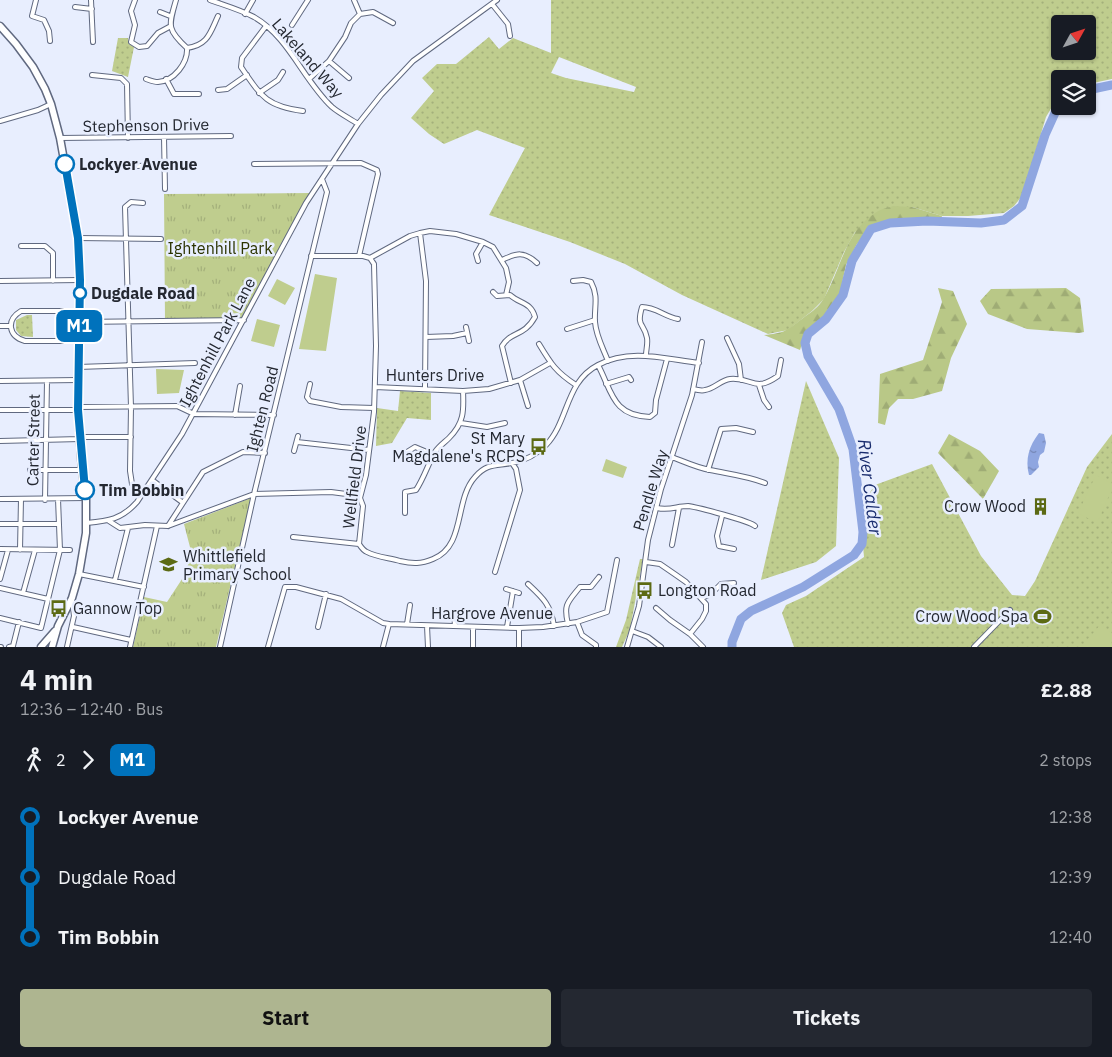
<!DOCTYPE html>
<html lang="en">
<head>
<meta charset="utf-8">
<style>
	body { margin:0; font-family:"IBM Plex Sans",sans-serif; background:#242831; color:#f1f3f6; height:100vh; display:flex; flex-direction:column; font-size:19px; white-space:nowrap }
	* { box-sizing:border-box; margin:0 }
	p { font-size:16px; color:#9ea1a6 }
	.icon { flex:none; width:28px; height:28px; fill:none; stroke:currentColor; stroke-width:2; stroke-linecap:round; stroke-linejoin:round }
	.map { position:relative; height:647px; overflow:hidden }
	.side { display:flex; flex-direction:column; background:#171b24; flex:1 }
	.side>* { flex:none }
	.badge { padding:0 10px; border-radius:8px; font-size:18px; line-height:32px }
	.needle { width:32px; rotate:50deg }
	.tools { position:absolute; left:1051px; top:15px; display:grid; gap:10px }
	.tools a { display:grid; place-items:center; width:45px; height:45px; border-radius:5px; background:#171b24; box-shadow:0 1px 4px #0004; font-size:25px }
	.map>.badge { position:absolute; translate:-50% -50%; box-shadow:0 0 0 2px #fff }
	.legs { display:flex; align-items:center; gap:8px; height:55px; padding:0 20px; font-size:16px }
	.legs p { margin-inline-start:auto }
	.summary { display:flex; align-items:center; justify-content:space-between; height:85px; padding:0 20px }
	h1 { font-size:28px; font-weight:700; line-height:38px }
	.cta { display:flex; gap:10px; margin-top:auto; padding:10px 20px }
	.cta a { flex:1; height:58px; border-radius:5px; background:#aeb590; color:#111; font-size:20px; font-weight:700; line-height:58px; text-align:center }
	.cta a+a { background:#242831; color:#f1f3f6 }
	ul { padding:0 20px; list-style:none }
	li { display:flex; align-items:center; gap:18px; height:60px; font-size:19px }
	li i { display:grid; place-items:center; width:8px; height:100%; margin:0 6px; background:currentColor }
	li i::after { content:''; width:12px; height:12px; margin:-6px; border:4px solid; border-radius:50%; background:#171b24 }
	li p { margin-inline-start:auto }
	li:first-child i { background:linear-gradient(#0000 50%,currentColor 0) }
	li:last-child i { background:linear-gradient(currentColor 50%,#0000 0) }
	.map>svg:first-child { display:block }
	.grass { fill:url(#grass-dots); fill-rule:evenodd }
	.forest { fill:url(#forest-firs) }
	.park { fill:url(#park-tufts) }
	.pitch { fill:#bfcd8e }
	.water { fill:url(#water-ripples) }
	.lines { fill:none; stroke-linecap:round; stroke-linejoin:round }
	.river { stroke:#8fa6e0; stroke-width:9 }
	.street-casing { stroke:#606980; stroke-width:6 }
	.primary-casing { stroke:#606980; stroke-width:9 }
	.street { stroke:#fff; stroke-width:4 }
	.primary { stroke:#fff; stroke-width:6 }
	.line-1-casing { stroke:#fff; stroke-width:11 }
	.line-1 { stroke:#0072bc; stroke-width:8 }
	.stop-1-dot { fill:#fff; stroke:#0072bc; stroke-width:2.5 }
	.labels { text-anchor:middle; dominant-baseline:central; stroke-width:5; stroke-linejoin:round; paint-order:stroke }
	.street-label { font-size:16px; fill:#242831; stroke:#e8eefe }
	.stop-label { font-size:16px; font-weight:bold; fill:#242831; stroke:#e8eefe; text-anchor:start }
	.park-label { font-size:16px; fill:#2b3301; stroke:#e8eefe }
	.poi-label { font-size:16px; fill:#242831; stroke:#e8eefe; text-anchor:end }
	.water-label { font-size:18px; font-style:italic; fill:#192c6e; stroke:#e8eefe }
</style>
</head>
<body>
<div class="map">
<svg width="1112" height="647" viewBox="0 0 1112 647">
	<defs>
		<pattern id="grass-dots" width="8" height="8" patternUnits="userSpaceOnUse" patternTransform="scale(1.25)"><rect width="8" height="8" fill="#bfcd8e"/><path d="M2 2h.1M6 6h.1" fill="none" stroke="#a4b07b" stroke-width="1.8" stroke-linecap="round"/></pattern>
		<pattern id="forest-firs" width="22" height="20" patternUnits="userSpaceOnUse" patternTransform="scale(1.25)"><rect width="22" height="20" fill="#b9c887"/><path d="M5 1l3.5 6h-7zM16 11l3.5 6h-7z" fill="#9fac75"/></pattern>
		<pattern id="park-tufts" width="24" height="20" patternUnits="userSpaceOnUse" patternTransform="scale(1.25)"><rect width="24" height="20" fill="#bfcd8e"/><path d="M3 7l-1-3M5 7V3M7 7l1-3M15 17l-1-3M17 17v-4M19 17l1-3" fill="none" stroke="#a4b07b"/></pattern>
		<pattern id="water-ripples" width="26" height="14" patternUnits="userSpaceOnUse" patternTransform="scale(1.25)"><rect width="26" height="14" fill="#8fa6e0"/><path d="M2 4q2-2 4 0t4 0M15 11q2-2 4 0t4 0" fill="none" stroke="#7587b6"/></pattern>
	</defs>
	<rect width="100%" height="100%" fill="#e8eefe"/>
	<path class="grass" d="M551,0H1112V79L1088,84V79H1060V93L1046,117L1022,196L1014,206L1004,213L968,216H942L912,207L855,232L844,252L824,299L812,311L788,330L768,334L682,295L625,264L570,242L489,215L525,148L477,130L444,144L429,134L411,118L434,91L422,78L437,64H456L489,37L499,49L513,38L551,53ZM1060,24H1088V51H1060ZM559,57L636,87L634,92L566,78L551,73Z
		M118,38H128L129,44L134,47L128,77L112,71Z
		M27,315H32L33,337L21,336L16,330V320Z
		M806,381L839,458L836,546L816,562L761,580Z
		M400,391L431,393V420L407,418L392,443L376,446L377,408L398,411Z
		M1112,434V647H794L782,613L786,605L806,596L864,557L860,507L875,485L932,464L981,556L1012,595L1025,596L1035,581L1087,467Z
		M640,559H643L630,629L622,647H616L626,620Z"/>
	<path class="forest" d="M893,206L912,207L942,216L941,219L900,221L880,223L870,228L857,244L846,265L839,297L823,319L805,334L800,350L764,335C783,333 785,332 799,321C808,314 819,308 824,298C841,269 845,232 875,213C880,209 888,208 893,206Z
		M938,288L953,291L967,324L951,358L942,391L913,399H898L889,408L885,425L878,423L880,374L923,360L942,302Z
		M1066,288L1080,298L1084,332L1079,333L1027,329L988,314L980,301L991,289Z
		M949,434L980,451L999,471L983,499L938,453Z"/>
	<path class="park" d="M312,193L244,320L165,321L164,194Z
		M251,498L216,647H133L144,597L167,602L186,573L191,551L184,524Z"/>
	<path class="pitch" d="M315,274L337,278L326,351L299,349Z
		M277,279L295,288L285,305L268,296Z
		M257,319L280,325L274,347L251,341Z
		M156,369L184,370L179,393L157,394Z
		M606,459L627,467L623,478L602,471Z
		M1096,475L1112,484V489L1097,523L1078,513Z
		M1101,624L1112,634L1111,647H1081Z"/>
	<path class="water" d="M1039,433L1044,434L1046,443L1044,452L1040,455L1038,462L1039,467L1031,475H1029C1025,459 1029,446 1039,433Z"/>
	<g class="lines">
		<path class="river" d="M1088,90L1112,85
			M732,647V642L741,619L751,611L803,587L854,555L862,544L863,532L853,449L839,409L808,356L805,343L808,334L826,319L843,295L852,261L871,229L890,223L927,221L981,223L1004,220L1022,206L1045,135L1060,102"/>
		<defs>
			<path id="street" d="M36,0L32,16L44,20L49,31L50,41
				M91,0L93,42
				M135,0L131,11L135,25L131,42L139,47L147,46L158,33L171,26
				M210,0C224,5 241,10 254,17C289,37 303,80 332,107C339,113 349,118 358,124
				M354,0L360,14
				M492,4L508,24L510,36
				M75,7L92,9
				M160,12L170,16
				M245,14L253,0
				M292,25L308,0
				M266,26L242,58L241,67C261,96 266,106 303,111
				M187,48C208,45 210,33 218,16
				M329,61L349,78
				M92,75L121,78L127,84L128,138
				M146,79C149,80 154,82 158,82C174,81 188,63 187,48C166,29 169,25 176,0
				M166,79L174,94H199
				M309,79L329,61L345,37L351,23L360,14L373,12L393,23
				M218,90L227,89L247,75
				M259,93L278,80L283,72
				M0,121L38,110L51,104
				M164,137L165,189
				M60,138L231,136
				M254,164L361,163L377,170L378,174L359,256
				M137,166L164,165
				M143,203L131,202L125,207L131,407L130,471L132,484L143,492
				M420,233L426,281L425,388
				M78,238L161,239
				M21,246H45L53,253V281
				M311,256H363L370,258L374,264L376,346L374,412L366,475L360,498L363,506L359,544C361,547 364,551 367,552C376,557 390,558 400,561C413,564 421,564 433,559C466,546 454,500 475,477C487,463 496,466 512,463C524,461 537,454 546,445C569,421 565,382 598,365C630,348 665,359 699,363
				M370,258L410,236L420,233L430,231L456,234L483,242L493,247L506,268L509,282L506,295
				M502,260C517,253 524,251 537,263
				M478,261L476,254L483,242
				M0,281L80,280
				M573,281L583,280L591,282C599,297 594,307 595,322C596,336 603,348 608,361
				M493,292L497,296L510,295C520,304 531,302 535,317C524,337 511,331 502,346L511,383
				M79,322L244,320
				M0,326H11
				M466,327L469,341
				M567,329L595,320
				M426,337L453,336L467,333
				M727,338L739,364L741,380
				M78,341H25C8,336 6,320 21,311H79
				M539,344C551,364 556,372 576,385
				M646,355C646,350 648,344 647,338C644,322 636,328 642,307C656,307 665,317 678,319
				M598,365C612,391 612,416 650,417L655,413L656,400L667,359
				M78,367L195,363
				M520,380L528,406
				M0,381L78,380
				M310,384L307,397L310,401L341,407L374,408
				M606,384L629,377L631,380
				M759,385L764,400L769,407
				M375,387L463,391L489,389L520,380L550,363
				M693,389C697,390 702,391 705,390C714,389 721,380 730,379C753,377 754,393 778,376L781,360
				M79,407L177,406L194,414L274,415
				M0,410H78
				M235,415L240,386
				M461,423L487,427L505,423
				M79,437H131
				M0,441L80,439
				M297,442L369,450
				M294,451L298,436
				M407,452L415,447L434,455
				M672,457C685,462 698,468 710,470C729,474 748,476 765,483
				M30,470H82
				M708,470L721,429L736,428L753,432
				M152,480L182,502
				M0,499L86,498
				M45,500L47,381
				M657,508C670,511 677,506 688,506C697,507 750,521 755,526
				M405,513V492L416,490C424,478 428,464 435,452C439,446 445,442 449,438C464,423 464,411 463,391
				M722,516L717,536L719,546L734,549
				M109,521L120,528L145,525L168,526L254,494L331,492L354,495L360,498
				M86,523C108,521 121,520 137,502L182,434L306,203L358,124L381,95L413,61L497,0
				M0,524H58
				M168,526L203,472L243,452L265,453
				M293,537L359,544
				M672,545L679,508
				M0,549L70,550
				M20,550L21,499
				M646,562L660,564L676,575L686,582L706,604V611L702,619L690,634
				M495,572L520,490L516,469L512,463
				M79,574L144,587
				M0,579L8,550
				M115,580L128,528
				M528,584C543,598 551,605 554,626
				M0,588L48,599
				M506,589L519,593
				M23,593L35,550
				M702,598L711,594L721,584L734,583
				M656,608L670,620L690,634L703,647
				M434,611L454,613L455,626
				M0,618L41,628L60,550L58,499
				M577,622L582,635L596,645V647
				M407,624L410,605
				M568,624C563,604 568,602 580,587H591L599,577
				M427,626L428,647
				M73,627L131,640
				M318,627L326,594
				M473,627V647
				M507,627L513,591
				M632,631L648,637L661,647
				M0,647H1
				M9,647L13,646L19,622
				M67,647L74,616L72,600
				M130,647L157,526
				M220,647L254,494L327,192L322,179
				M268,647L285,587H296L341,599L383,623L389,624L519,628L543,627L577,622L607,612L617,560
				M383,647L389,624
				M519,647V628
				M627,647L639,606L648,540L661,489L692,395L702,342
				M974,647L1010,610"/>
			<path id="primary" d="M0,26L16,44L33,67L45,89L51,104L60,138L78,238L80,280L78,410L82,470L86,498V533L79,574L72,598L58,626L52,647
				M41,647L55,631"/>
		</defs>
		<use href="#street" class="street-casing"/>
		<use href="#primary" class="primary-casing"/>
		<use href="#street" class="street"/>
		<use href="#primary" class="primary"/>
	</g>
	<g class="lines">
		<defs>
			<path id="line-1" d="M65,164L78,238L80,280L78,410L85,490"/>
		</defs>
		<use href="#line-1" class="line-1-casing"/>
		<use href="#line-1" class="line-1"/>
	</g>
	<defs>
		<symbol id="bus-bare" viewBox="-9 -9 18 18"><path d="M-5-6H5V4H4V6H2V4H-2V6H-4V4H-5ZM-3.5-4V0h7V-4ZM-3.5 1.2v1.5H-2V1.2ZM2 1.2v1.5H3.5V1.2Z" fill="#5c6a14" stroke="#e8eefe" stroke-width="2.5" paint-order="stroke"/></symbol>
		<symbol id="building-bare" viewBox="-9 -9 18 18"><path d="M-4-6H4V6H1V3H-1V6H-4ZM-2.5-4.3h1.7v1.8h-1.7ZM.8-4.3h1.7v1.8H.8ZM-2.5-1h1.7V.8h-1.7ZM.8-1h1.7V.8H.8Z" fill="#5c6a14" stroke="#e8eefe" stroke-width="2.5" paint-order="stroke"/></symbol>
		<symbol id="school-bare" viewBox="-9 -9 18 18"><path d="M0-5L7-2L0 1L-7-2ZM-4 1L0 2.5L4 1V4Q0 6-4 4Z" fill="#5c6a14" stroke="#e8eefe" stroke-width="2.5" paint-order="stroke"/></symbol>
		<symbol id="stadium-bare" viewBox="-9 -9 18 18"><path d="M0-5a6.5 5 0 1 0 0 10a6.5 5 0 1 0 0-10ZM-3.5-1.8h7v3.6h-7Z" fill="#5c6a14" stroke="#e8eefe" stroke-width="2.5" paint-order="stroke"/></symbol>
	</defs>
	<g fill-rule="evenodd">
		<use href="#bus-bare" x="526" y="434" width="25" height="25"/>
		<use href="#building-bare" x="1028" y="494" width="25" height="25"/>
		<use href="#school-bare" x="156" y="552" width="25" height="25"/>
		<use href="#bus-bare" x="632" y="578" width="25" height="25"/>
		<use href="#bus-bare" x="46" y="596" width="25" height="25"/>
		<use href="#stadium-bare" x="1030" y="604" width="25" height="25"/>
	</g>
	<g class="stop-1-dot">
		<circle cx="65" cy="164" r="9"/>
		<circle cx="80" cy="293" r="6"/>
		<circle cx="85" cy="490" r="9"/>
	</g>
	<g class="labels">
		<g class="street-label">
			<text transform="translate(308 58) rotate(49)">Lakeland Way</text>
			<text transform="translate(146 125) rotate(-1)">Stephenson Drive</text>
			<text transform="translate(217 342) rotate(-62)">Ightenhill Park Lane</text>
			<text x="435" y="375">Hunters Drive</text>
			<text transform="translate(262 409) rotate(-76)">Ighten Road</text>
			<text transform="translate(33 440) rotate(-89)">Carter Street</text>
			<text transform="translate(354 477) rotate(-83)">Wellfield Drive</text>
			<text transform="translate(650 490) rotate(-73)">Pendle Way</text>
			<text x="492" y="613">Hargrove Avenue</text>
		</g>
		<g class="stop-label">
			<text x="79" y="164">Lockyer Avenue</text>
			<text x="91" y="293">Dugdale Road</text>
			<text x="99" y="490">Tim Bobbin</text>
		</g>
		<g class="park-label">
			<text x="220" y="248">Ightenhill Park</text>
		</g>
		<g class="poi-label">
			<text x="525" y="438">St Mary<tspan x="525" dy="18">Magdalene's RCPS</tspan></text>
			<text x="1026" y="506">Crow Wood</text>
			<text x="183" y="556" text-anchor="start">Whittlefield<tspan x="183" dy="18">Primary School</tspan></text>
			<text x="658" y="590" text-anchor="start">Longton Road</text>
			<text x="73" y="608" text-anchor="start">Gannow Top</text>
			<text x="1028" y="616">Crow Wood Spa</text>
		</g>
		<g class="water-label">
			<text transform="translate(870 487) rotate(83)">River Calder</text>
		</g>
	</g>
</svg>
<div class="tools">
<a><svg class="needle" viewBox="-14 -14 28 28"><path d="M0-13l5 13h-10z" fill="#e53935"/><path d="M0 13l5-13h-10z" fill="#9ea1a6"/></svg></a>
<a><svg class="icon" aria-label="layers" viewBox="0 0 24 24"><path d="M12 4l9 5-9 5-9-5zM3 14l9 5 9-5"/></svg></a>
</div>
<b class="badge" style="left:79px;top:326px;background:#0072bc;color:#fff">M1</b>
</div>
<section class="side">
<div class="summary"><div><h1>4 min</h1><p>12:36 – 12:40 · Bus</p></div><b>£2.88</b></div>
<div class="legs"><svg class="icon" aria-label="walk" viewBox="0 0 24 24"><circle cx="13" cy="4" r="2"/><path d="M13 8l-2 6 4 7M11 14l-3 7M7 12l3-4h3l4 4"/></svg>2<svg class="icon" aria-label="forward" viewBox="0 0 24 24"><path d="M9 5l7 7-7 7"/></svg><b class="badge" style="background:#0072bc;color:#fff">M1</b><p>2 stops</p></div>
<ul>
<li><i style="color:#0072bc"></i><b>Lockyer Avenue</b><p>12:38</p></li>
<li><i style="color:#0072bc"></i><span>Dugdale Road</span><p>12:39</p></li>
<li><i style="color:#0072bc"></i><b>Tim Bobbin</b><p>12:40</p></li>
</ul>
<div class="cta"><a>Start</a><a>Tickets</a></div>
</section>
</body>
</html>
